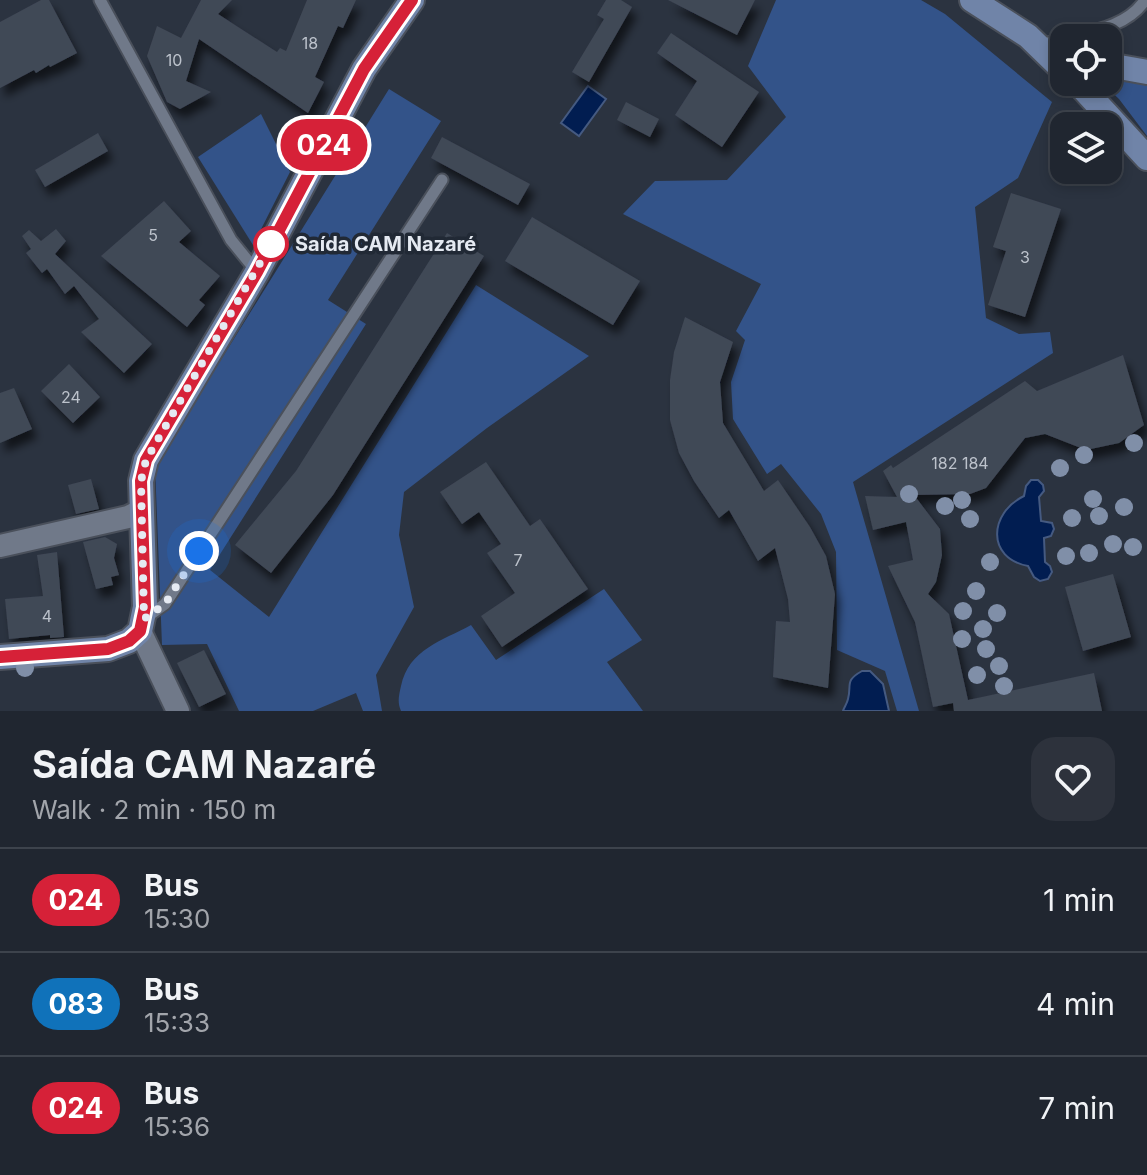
<!DOCTYPE html>
<html lang="en">
<head>
<meta charset="utf-8">
<style>
	body { margin:0; font-family:Inter,sans-serif; background:#2d323c; color:#f1f3f6; height:100vh; display:flex; flex-direction:column; font-size:30px; white-space:nowrap }
	* { box-sizing:border-box; margin:0 }
	p { font-size:26px; color:#a2a5ab }
	.icon { flex:none; width:44px; height:44px; fill:none; stroke:currentColor; stroke-width:2; stroke-linecap:round; stroke-linejoin:round }
	.map { position:relative; height:711px; overflow:hidden }
	.drawer { display:flex; flex-direction:column; background:#202630; flex:1 }
	.drawer>* { flex:none }
	.badge { padding:0 16px; border-radius:26px; font-size:28px; line-height:52px }
	.buttons { position:absolute; left:1050px; top:24px; display:grid; gap:16px }
	.buttons a { display:grid; place-items:center; width:72px; height:72px; border-radius:16px; background:#202630; box-shadow:0 4px 12px #0003,0 0 0 2px #3d434c; font-size:40px }
	.you { position:absolute; width:40px; height:40px; margin:-20px; border:6px solid #fff; border-radius:50%; background:#1a73e8; box-shadow:0 0 0 12px #1a73e833 }
	.map>.badge { position:absolute; translate:-50% -50%; box-shadow:0 0 0 4px #fff }
	.round { display:grid; place-items:center; flex:none; width:84px; height:84px; border-radius:24px; background:#2d323c }
	.head { display:flex; align-items:center; justify-content:space-between; height:136px; padding:0 32px }
	h1 { font-size:38px; font-weight:700; line-height:60px }
	ul { padding:0; list-style:none }
	li { display:flex; align-items:center; gap:24px; height:104px; padding:0 32px; border-top:2px solid #3d434c }
	li div { flex:1 }
	li b { display:block; font-size:30px }
	li em { font-style:normal }
	li .badge { min-width:88px; font-weight:700; text-align:center }
	.map>svg:first-child { display:block }
	.green { fill:#335389 }
	.water { fill:#011d51; stroke:#455a81; stroke-width:2 }
	.building { fill:#404856; filter:url(#shadow) }
	.lines { fill:none; stroke-linecap:round; stroke-linejoin:round }
	.lane-casing { stroke:#4a505b; stroke-width:15 }
	.street-casing { stroke:#4a505b; stroke-width:26 }
	.secondary-casing { stroke:#4a505b; stroke-width:28 }
	.lane { stroke:#707989; stroke-width:11 }
	.street { stroke:#707989; stroke-width:22 }
	.secondary { stroke:#7084a8; stroke-width:24 }
	.tree { fill:#808fa8 }
	.line-casing { stroke:#fff; stroke-width:18 }
	.line { stroke:#d62138; stroke-width:12 }
	.walk { stroke:#e5eaf2; stroke-width:8; stroke-dasharray:0 14.4 }
	.stop-dot { fill:#fff; stroke:#d62138; stroke-width:4 }
	.labels { text-anchor:middle; dominant-baseline:central; stroke-width:7; stroke-linejoin:round; paint-order:stroke }
	.number-label { font-size:16px; fill:#bcc2cb }
	.stop-label { font-size:20px; font-weight:bold; fill:#e5eaf2; stroke:#212935; text-anchor:start }
</style>
</head>
<body>
<div class="map">
<svg width="1147" height="711" viewBox="0 0 1147 711">
	<defs>
		<filter id="shadow"><feDropShadow dx="5" dy="9" stdDeviation="4" flood-color="#0009"/></filter>
	</defs>
	<rect width="100%" height="100%" fill="#2b3340"/>
	<path class="green" d="M776,0H921L945,14L1052,102L1018,178L975,207L986,318L1019,334L1050,332L1053,353L853,482L919,711H897L885,671L837,650L836,552L821,514L781,464L767,474L733,419L731,382L745,340L736,331L761,284L623,214L655,181L727,180L786,117L748,66Z
		M1108,78L1147,85V136L1119,99L1101,82H1108Z
		M389,89L441,121L328,300L366,324L210,570L269,617L476,285L589,356L487,428L404,492L399,535L414,607L376,675L382,711H363L356,693L313,711H239L207,644L162,645L155,466Z
		M261,114L290,172L253,245L198,157Z
		M604,589L642,640L607,662L643,711H401C397,702 399,695 401,686C409,649 442,641 471,625L496,660Z"/>
	<path class="water" d="M588,86L606,99L579,136L561,123Z
		M1031,480H1038L1043,485L1044,491L1039,497L1041,521L1052,523L1054,529L1051,536L1044,538L1045,562L1050,566L1052,572L1048,579L1040,581L1034,577L1028,566C986,558 989,513 1024,496L1026,486Z
		M862,671H870L883,684L889,711H843C844,707 847,704 848,699C852,685 844,681 862,671Z"/>
	<path class="building" d="M41,0H49L77,53L50,67L49,65L36,73L34,70L0,88V22Z
		M201,0H232L218,14L277,52L280,48L286,51L307,0H356L343,28L338,26L315,77L324,82L308,113L199,39L186,81L211,92L180,109L167,102L147,56L157,26L181,38Z
		M606,0H621L632,7L589,82L572,72L604,19L597,15Z
		M668,0H755L737,35Z
		M671,33L759,92L722,147L675,115L697,81L657,53Z
		M626,102L659,119L650,137L617,120Z
		M98,133L108,151L45,187L35,170Z
		M442,137L530,184L518,205L431,158Z
		M1011,193L1061,209L1025,317L988,305L1006,251L993,247Z
		M164,201L191,231L179,242L220,276L199,300L205,305L187,327L101,256Z
		M532,217L640,281L613,325L505,261Z
		M56,229L66,241L55,254L152,344L124,373L81,332L99,319L74,286L65,294L47,269L42,273L26,253L31,249L22,236L29,230L41,241Z
		M447,233L484,256L333,495L271,573L235,545L296,471Z
		M685,317L733,342L720,382L723,423L764,491L778,480L810,527L826,556L835,594L828,688L773,677L776,621L790,622L788,599L775,548L758,561L729,510L719,518L694,481L679,453L670,420V380L674,352Z
		M1123,355L1144,425L1119,443L1086,450L1045,434L1025,438L986,488L970,494L914,495L940,529L942,555L936,582L928,594L949,614L968,700L1094,673L1102,711H954L953,703L933,707L915,622L888,566L913,560L906,522L873,530L865,496L897,497L883,471L891,465L893,468L1025,381L1037,391Z
		M69,364L100,397L73,423L41,391Z
		M14,388L32,429L0,443V393Z
		M486,462L530,526L540,519L588,589L502,647L481,616L515,593L487,553L501,544L479,512L462,524L440,492Z
		M91,479L99,509L76,514L68,485Z
		M105,537L117,544L114,558L119,575L111,577L113,585L96,589L83,542Z
		M57,552L64,637L50,638V635L9,639L5,599L43,596L37,555Z
		M1113,574L1131,637L1083,651L1065,587Z
		M204,650L226,694L199,707L177,663Z"/>
	<g class="lines">
		<defs>
			<path id="lane" d="M100,0L231,240L257,272
				M1048,43C1080,33 1126,30 1145,0
				M144,619L165,604L442,180"/>
			<path id="street" d="M0,546L128,517L142,510
				M140,631L178,711"/>
			<path id="secondary" d="M972,0L1028,36L1064,71
				M1108,65L1147,72
				M1077,82L1147,158
				M0,657L108,649L129,641L140,631L145,607L141,481L146,460L257,272L364,69L412,0"/>
		</defs>
		<use href="#lane" class="lane-casing"/>
		<use href="#street" class="street-casing"/>
		<use href="#secondary" class="secondary-casing"/>
		<use href="#lane" class="lane"/>
		<use href="#street" class="street"/>
		<use href="#secondary" class="secondary"/>
	</g>
	<g class="tree">
		<circle cx="1134" cy="443" r="9"/>
		<circle cx="1084" cy="455" r="9"/>
		<circle cx="1060" cy="468" r="9"/>
		<circle cx="909" cy="494" r="9"/>
		<circle cx="1093" cy="499" r="9"/>
		<circle cx="962" cy="500" r="9"/>
		<circle cx="945" cy="506" r="9"/>
		<circle cx="1124" cy="507" r="9"/>
		<circle cx="1099" cy="516" r="9"/>
		<circle cx="1072" cy="518" r="9"/>
		<circle cx="970" cy="519" r="9"/>
		<circle cx="1113" cy="544" r="9"/>
		<circle cx="1133" cy="547" r="9"/>
		<circle cx="1089" cy="553" r="9"/>
		<circle cx="1066" cy="556" r="9"/>
		<circle cx="990" cy="562" r="9"/>
		<circle cx="976" cy="591" r="9"/>
		<circle cx="963" cy="611" r="9"/>
		<circle cx="997" cy="613" r="9"/>
		<circle cx="983" cy="629" r="9"/>
		<circle cx="962" cy="639" r="9"/>
		<circle cx="986" cy="649" r="9"/>
		<circle cx="999" cy="666" r="9"/>
		<circle cx="25" cy="668" r="9"/>
		<circle cx="977" cy="675" r="9"/>
		<circle cx="1004" cy="686" r="9"/>
	</g>
	<g class="lines">
		<defs>
			<path id="line" d="M0,657L108,649L129,641L140,631L145,607L141,481L146,460L257,272L364,69L412,0"/>
		</defs>
		<use href="#line" class="line-casing"/>
		<use href="#line" class="line"/>
		<path class="walk" d="M199,551L165,604L144,619L141,481L146,460L271,244"/>
	</g>
	<circle class="stop-dot" cx="271" cy="244" r="16"/>
	<g class="labels">
		<g class="number-label">
			<text x="310" y="43">18</text>
			<text x="174" y="60">10</text>
			<text x="153" y="235">5</text>
			<text x="1025" y="257">3</text>
			<text x="71" y="397">24</text>
			<text x="960" y="463">182 184</text>
			<text x="518" y="560">7</text>
			<text x="47" y="616">4</text>
		</g>
		<g class="stop-label">
			<text x="295" y="244">Saída CAM Nazaré</text>
		</g>
	</g>
</svg>
<div class="buttons">
<a><svg class="icon" aria-label="locate" viewBox="0 0 24 24"><circle cx="12" cy="12" r="6"/><path d="M12 2v4M12 18v4M2 12h4M18 12h4"/></svg></a>
<a><svg class="icon" aria-label="layers" viewBox="0 0 24 24"><path d="M12 4l9 5-9 5-9-5zM3 14l9 5 9-5"/></svg></a>
</div>
<div class="you" style="left:199px;top:551px"></div>
<b class="badge" style="left:324px;top:145px;background:#d62138;color:#fff">024</b>
</div>
<section class="drawer">
<div class="head"><div><h1>Saída CAM Nazaré</h1><p>Walk · 2 min · 150 m</p></div><a class="round"><svg class="icon" aria-label="heart" viewBox="0 0 24 24"><path d="M12 20l-8-8c-3-5 5-10 8-4 3-6 11-1 8 4z"/></svg></a></div>
<ul>
<li><span class="badge" style="background:#d62138;color:#fff">024</span><div><b>Bus</b><p>15:30</p></div><em>1 min</em></li>
<li><span class="badge" style="background:#1072ba;color:#fff">083</span><div><b>Bus</b><p>15:33</p></div><em>4 min</em></li>
<li><span class="badge" style="background:#d62138;color:#fff">024</span><div><b>Bus</b><p>15:36</p></div><em>7 min</em></li>
</ul>
</section>
</body>
</html>
